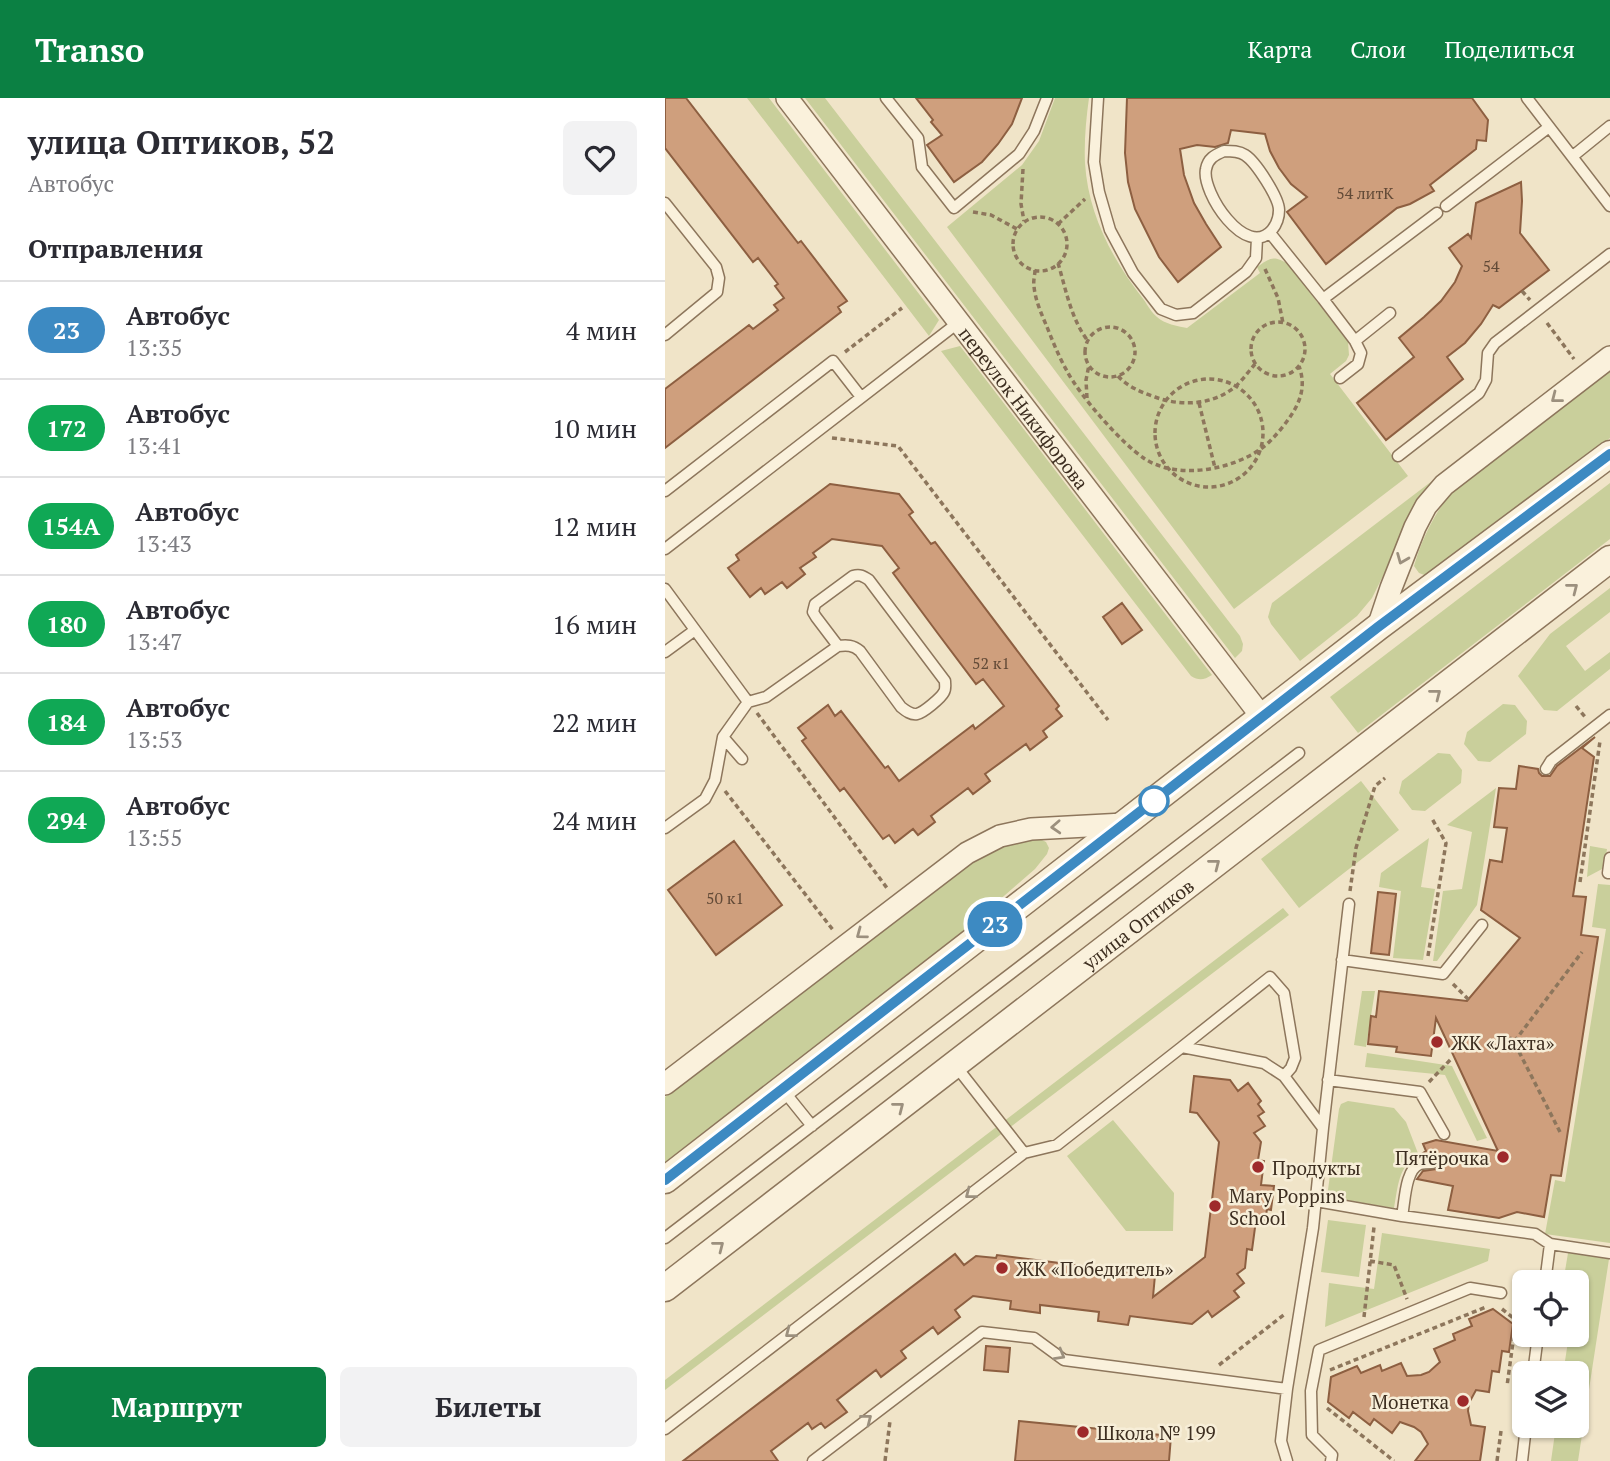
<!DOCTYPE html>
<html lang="ru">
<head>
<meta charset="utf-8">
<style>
	body { margin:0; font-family:"PT Serif",serif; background:#f2f2f3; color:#2b2b33; height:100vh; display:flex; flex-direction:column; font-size:26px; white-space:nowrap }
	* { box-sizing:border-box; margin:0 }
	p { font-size:23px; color:#7c7c81 }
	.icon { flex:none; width:38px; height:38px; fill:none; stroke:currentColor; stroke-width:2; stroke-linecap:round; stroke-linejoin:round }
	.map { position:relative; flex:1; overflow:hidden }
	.sheet { display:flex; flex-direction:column; background:#fff; width:665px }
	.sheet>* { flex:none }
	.badge { padding:0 14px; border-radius:23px; font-size:24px; line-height:46px }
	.controls { position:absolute; left:847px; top:1172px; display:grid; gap:14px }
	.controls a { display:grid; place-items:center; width:77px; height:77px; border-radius:10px; background:#fff; box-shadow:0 2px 5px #0004; font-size:35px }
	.map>.badge { position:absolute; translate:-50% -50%; box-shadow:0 0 0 4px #fff }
	h2 { padding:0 28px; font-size:26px; line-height:63px }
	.round { display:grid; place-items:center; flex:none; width:74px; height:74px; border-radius:10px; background:#f2f2f3 }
	.summary { display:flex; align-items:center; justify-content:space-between; height:119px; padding:0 28px }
	h1 { font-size:33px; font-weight:700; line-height:52px }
	.primary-button { display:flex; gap:14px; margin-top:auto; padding:14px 28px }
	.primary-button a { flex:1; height:80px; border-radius:10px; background:#0b8043; color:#fff; font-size:28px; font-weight:700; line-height:80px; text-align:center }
	.primary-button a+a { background:#f2f2f3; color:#2b2b33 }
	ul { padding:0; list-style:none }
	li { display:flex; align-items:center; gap:21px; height:98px; padding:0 28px; border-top:2px solid #e1e1e2 }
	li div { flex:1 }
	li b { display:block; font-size:26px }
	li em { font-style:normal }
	li .badge { min-width:77px; font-weight:700; text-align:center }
	header { display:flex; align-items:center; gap:42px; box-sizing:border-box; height:98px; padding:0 35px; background:#0b8043; color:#fff }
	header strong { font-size:33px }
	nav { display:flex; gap:38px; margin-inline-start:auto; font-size:24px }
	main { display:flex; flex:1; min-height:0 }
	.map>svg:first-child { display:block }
	.green { fill:#c9cf9b }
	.building { fill:#cf9f7d; stroke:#8d5f41; stroke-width:2 }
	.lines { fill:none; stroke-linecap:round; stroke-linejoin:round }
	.service-casing { stroke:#8d765c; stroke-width:13 }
	.minor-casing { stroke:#8d765c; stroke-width:24 }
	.tertiary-casing { stroke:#8d765c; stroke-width:29 }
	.path { stroke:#8d765c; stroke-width:3.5; stroke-dasharray:5 3.5; stroke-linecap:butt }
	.service { stroke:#faf1dc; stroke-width:10 }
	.minor { stroke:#faf1dc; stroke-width:21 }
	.tertiary { stroke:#faf1dc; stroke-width:26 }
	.oneway { stroke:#9c907e }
	.line-casing { stroke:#fff; stroke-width:16 }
	.line { stroke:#3d8ac2; stroke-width:10 }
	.stop-dot { fill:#fff; stroke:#3d8ac2; stroke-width:3.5 }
	.poi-dot { fill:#9e2a2b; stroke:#f7eed8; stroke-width:2.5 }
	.labels { text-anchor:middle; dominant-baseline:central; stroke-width:5; stroke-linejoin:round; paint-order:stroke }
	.number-label { font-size:16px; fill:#624a37 }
	.street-label { font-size:19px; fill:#3d2e20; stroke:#f7eed8 }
	.poi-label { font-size:19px; fill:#3d2e20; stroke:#f7eed8; text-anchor:start }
</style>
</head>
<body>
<header>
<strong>Transo</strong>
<nav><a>Карта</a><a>Слои</a><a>Поделиться</a></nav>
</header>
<main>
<section class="sheet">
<div class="summary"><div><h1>улица Оптиков, 52</h1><p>Автобус</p></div><a class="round"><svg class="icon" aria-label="heart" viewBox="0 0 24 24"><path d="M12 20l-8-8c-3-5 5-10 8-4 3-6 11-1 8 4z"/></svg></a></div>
<h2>Отправления</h2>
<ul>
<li><span class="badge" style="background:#3d8ac2;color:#fff">23</span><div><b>Автобус</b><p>13:35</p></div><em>4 мин</em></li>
<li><span class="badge" style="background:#10a855;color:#fff">172</span><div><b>Автобус</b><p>13:41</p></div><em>10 мин</em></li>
<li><span class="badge" style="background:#10a855;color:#fff">154А</span><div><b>Автобус</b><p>13:43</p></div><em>12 мин</em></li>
<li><span class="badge" style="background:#10a855;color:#fff">180</span><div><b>Автобус</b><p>13:47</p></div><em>16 мин</em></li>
<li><span class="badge" style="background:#10a855;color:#fff">184</span><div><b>Автобус</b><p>13:53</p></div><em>22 мин</em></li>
<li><span class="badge" style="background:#10a855;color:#fff">294</span><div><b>Автобус</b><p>13:55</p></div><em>24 мин</em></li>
</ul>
<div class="primary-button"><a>Маршрут</a><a>Билеты</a></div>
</section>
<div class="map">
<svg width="945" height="1363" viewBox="0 0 945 1363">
	<rect width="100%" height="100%" fill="#f0e4c8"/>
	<path class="green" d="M82,0H104L274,222L264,238Z
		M140,0H160L575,538L578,546L577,553L570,560Z
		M390,0H424C421,21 419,44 420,65C423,116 448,163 479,202C483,208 487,215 492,219C500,226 512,228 522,230L595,175L592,169C605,160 608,157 623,166L683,244L684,257L681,263L665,276L743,378L569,511L282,129L357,67L374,43Z
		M295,248L547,577C539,582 534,583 526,578L276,253Z
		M945,273V340L768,476L762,478L754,475L749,468C758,438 767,422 784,396Z
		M767,383L749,407L720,474L707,500L692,518L635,563L606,526L603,519L607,505Z
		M945,385V441L693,635L665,599Z
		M945,490V514L901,548L920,573L945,554V571L892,613L879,612L853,578L885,536Z
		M838,606L850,607L862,623L861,636L825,664L813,663L799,646L802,634Z
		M773,655L785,656L797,672L796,685L760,713L747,712L734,695L737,683Z
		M696,683L734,732L634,810L596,761Z
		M831,690L812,807L772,863H768L778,793L797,791L807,734L782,727Z
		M764,740L756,789L770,791L758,862L728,860L736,793L714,789L716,775Z
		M375,741L381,744L384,750L382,756L370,771L285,845L0,1064V999L307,764L339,748Z
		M925,748L942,751L939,770L922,779Z
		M933,786L945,787V1145L880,1136L890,1082L900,1084L941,831L927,829Z
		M618,810L624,817L0,1292V1282Z
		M697,893H710L701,949L689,947Z
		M702,955L787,968L822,1040L812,1043L780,977L700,969Z
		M683,1003L729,1010L741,1024L754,1058C733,1066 733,1090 729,1110L662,1099L674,1011L676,1006Z
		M448,1022L509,1095L508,1133H461L402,1058Z
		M663,1122L701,1127L694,1179L656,1174Z
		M717,1135L825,1151L823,1163L660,1229L664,1185L709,1191Z
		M903,1155L944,1161L913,1363H886L891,1328H912V1276H898L904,1237H912V1185H898Z"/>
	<path class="building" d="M0,0H21L133,145L136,143L182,203L173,209L176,214L0,350V291L84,227L88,231L113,212L109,207L119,200L110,188L113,186L93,160L88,164L0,50Z
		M251,0H357L347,26L333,46L317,64L289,84L262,47L277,37L266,24L268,22Z
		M462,0H807L823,22L821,43L812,42L811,51L765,87L769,93L745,106L732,110L661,166L622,114L642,99L626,86L614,70L605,53L600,36L566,32L563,45L550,49L532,47L515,51L519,77L529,105L541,126L556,149L513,184L494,159L470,111L463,84L460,55Z
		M856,84L857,103L855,135L884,172L834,210L828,207L816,226L800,245L782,259L798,281L721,342L692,305L749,259L734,240L759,219L776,203L790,184L797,168L784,150L803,136L806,140L811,105Z
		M165,386L234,396L248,414L244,417L266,446L270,444L394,608L391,611L397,618L378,633L382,639L365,652L361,646L320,676L325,683L308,696L303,690L266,718L270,724L253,737L248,731L230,745L224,737L218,741L179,690L175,693L137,643L141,640L133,630L163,607L170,618L176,613L220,670L223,668L234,683L308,627L310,631L339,608L318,581L311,586L274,537L228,475L234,470L217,448L167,441L148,455L151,459L135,470L140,476L122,490L117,484L100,496L96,490L85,499L63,470L74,462L71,457Z
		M457,505L477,532L457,546L438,519Z
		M930,639L917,650L929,659L908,798L921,799L916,837L933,839L896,1078L886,1077L879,1119L852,1114L834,1120L783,1112L788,1088L752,1081L758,1073L771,1071L775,1066L774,1062L770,1058L752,1059L761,1053L758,1046L771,1042L833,1053L771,920L766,958L731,954L732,949L703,946L706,918L711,919L714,893L802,903L855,840L816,812L825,762L837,764L842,730L829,729L834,690L851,691L854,668L873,671L874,675L877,678H885L892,668Z
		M69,743L117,807L51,857L3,792Z
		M713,794L731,796L724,857L706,855Z
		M529,978L565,982L573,993L583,985L596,1003L593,1006L599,1014L593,1018L600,1028L589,1035L596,1044L593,1062L599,1063L596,1087L609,1088L606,1112L602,1111L600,1123L591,1122L587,1152L582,1151L580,1170L572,1176L579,1185L569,1193L574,1199L547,1219L543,1213L527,1226L465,1218L463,1227L433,1223L434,1214L375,1207V1215L345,1211L346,1203L308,1198L290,1212L295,1219L273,1236L268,1229L236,1253L241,1260L216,1279L211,1272L172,1302L182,1314L160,1330L156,1325L147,1331L143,1325L106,1353L113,1363H18L290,1156L299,1167L311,1158L331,1160L332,1157L490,1177L488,1199L540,1159L554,1044L532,1015L525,1014Z
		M828,1211L848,1226L844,1254L837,1253L834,1274L827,1273L824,1294L811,1292L804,1305L803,1313L806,1327L820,1329L815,1363H750L763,1346L756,1334L749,1329L735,1324L727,1335L709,1321L705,1327L688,1314L684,1320L663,1304L666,1279L692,1268L696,1275L715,1267L717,1273L736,1265L742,1278L756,1277L764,1274L775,1264L769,1251L790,1242L788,1236L807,1228L804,1221Z
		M321,1248L345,1250L343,1274L319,1272Z
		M354,1323L506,1338L504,1363H350Z"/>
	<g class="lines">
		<defs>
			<path id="service" d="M221,0L253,40L257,69L289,110L354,56L369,33L382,0
				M433,0L429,64L434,94L445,132L468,175L496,211L511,217L528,215L581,174L591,160L592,140
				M862,0L945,108
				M559,53C567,53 574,53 580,57C591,64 614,100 614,112C614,120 611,127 607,132C581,162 536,94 541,71C543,60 550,57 559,53Z
				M908,58L945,28
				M0,105L51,169L54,180L52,194L0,237
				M781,108L884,29
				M605,135L658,201
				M690,243L725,215
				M675,280L693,266L696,255L690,243L658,201L772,115
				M733,358L814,295L821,282L823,255L830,245L945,156
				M0,393L168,263L196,299
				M0,451L294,224
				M0,491L83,604
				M0,554L30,532
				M58,639L77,661
				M881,671L886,663L945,617
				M0,730L40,701L50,682L58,639L83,604L101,599L173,548C182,547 188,547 195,553L236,609C241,613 246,617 252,616C258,615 276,600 279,594C281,591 280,587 280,583L204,482C198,478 195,476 188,478L150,506L148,514L151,519L173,548
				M945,760L943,775H945
				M677,862L778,876L817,827
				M517,949L605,879L619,895L630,960L626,970L619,978
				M290,967L359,1055
				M663,982L755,994L779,1036
				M118,992L147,1028
				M658,1030L684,806
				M651,1103L737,1118L870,1136L885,1146L945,1155
				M737,1118C740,1104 740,1071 755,1066C759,1065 763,1065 767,1065
				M0,1140L634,655
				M880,1185L885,1146
				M868,1276L873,1237
				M0,1331L359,1055L392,1047L517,949L599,965L619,978L658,1030L648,1130L622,1291L616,1343L622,1363
				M148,1363L317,1234L369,1240L399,1262L622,1291
				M666,1363L667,1357L647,1337L646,1293L654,1252L805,1190L836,1195
				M857,1363L861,1328"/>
			<g id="minor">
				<path id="s1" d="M122,0L597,619"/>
				<path d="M713,529L726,490L750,429L761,408L779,387L945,259"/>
				<path d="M0,986L302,755L335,738L366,731L459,726"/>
			</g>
			<g id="tertiary">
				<path d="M0,1082L713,529L945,356"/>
				<path id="s2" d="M0,1190L945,461"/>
			</g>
		</defs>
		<use href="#service" class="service-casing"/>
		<use href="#minor" class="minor-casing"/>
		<use href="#tertiary" class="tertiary-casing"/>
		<path class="path" d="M358,71L356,106L359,123
			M308,114L326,117L352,131
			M348 146a27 27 0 1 1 54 0a27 27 0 1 1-54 0Z
			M393,126L420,101
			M393,165C401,192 406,221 423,243
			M600,171L613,200L618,225
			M370,172C370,177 368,183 369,188C370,202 377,217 382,229C388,244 394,259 402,273C415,298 457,346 480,361C513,382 567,372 597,350C604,345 610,338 616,331C632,311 643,293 634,268
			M857,193L865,202
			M586 251a27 27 0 1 1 54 0a27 27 0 1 1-54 0Z
			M882,225L909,261
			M420 254a25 25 0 1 1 50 0a25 25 0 1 1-50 0Z
			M180,254L237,210
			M453,278C463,289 476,294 490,299C517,309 550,307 572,287C579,280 584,273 590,266
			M490 335a54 54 0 1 1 108 0a54 54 0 1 1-108 0Z
			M422,300L421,282L424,267
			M534,305L550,370
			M167,340L233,348L443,622
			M911,608L921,620
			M92,615L222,790
			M60,693L168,832
			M915,784L935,643
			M685,793L691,750L710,688L720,680
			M763,858L781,745L766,719
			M788,886L804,902
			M842,946L849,944L843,938
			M764,984L787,960
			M895,1034L849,944L917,854
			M705,1163L729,1167L742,1201
			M837,1211L851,1222L842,1288
			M699,1219L709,1129
			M554,1267L620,1216
			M665,1272L821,1209
			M662,1310L729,1363
			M220,1363L225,1323
			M832,1363L836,1333"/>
		<use href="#service" class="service"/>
		<use href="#minor" class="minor"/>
		<use href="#tertiary" class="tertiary"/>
	</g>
	<defs><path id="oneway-chevron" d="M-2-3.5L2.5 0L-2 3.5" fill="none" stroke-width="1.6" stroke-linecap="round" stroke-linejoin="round" transform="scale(1.75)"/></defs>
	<g class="oneway">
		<use href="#oneway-chevron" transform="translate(891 300) rotate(142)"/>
		<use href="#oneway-chevron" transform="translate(737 461) rotate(112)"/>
		<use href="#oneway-chevron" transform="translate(908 490) rotate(-38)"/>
		<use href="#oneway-chevron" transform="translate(771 596) rotate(-38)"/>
		<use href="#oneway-chevron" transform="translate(391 729) rotate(177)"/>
		<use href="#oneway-chevron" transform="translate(550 766) rotate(-38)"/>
		<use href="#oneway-chevron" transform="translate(196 836) rotate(143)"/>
		<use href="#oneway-chevron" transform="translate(234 1009) rotate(-38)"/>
		<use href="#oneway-chevron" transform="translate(305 1096) rotate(142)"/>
		<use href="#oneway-chevron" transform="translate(54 1148) rotate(-38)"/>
		<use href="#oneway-chevron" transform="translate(125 1235) rotate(142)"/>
		<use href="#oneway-chevron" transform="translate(395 1257) rotate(30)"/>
		<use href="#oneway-chevron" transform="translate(202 1321) rotate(-38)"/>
	</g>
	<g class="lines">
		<defs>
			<path id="line" d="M0,1082L713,529L945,356"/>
		</defs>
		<use href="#line" class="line-casing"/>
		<use href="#line" class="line"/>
	</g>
	<circle class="stop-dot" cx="489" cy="703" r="14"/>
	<g class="poi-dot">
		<circle cx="772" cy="944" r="7"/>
		<circle cx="838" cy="1059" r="7"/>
		<circle cx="593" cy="1069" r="7"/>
		<circle cx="550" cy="1108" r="7"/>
		<circle cx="337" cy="1170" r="7"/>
		<circle cx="798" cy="1303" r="7"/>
		<circle cx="418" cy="1334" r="7"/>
	</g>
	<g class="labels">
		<g class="number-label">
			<text x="700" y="95">54 литК</text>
			<text x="826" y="168">54</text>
			<text x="326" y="565">52 к1</text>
			<text x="60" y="800">50 к1</text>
		</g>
		<g class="street-label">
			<text stroke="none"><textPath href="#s1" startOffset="390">переулок Никифорова</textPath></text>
			<text stroke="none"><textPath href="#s2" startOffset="597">улица Оптиков</textPath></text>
		</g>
		<g class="poi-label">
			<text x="786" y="944">ЖК «Лахта»</text>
			<text x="824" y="1059" text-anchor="end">Пятёрочка</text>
			<text x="607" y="1069">Продукты</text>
			<text x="564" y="1097">Mary Poppins<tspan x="564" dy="22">School</tspan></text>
			<text x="351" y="1170">ЖК «Победитель»</text>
			<text x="784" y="1303" text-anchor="end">Монетка</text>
			<text x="432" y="1334">Школа № 199</text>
		</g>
	</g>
</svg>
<div class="controls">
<a><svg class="icon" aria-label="locate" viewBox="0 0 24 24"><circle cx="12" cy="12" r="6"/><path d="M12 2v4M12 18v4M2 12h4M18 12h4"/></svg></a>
<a><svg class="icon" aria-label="layers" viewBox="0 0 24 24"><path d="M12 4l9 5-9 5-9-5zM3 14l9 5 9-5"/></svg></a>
</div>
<b class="badge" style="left:330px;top:826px;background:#3d8ac2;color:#fff">23</b>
</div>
</main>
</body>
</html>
